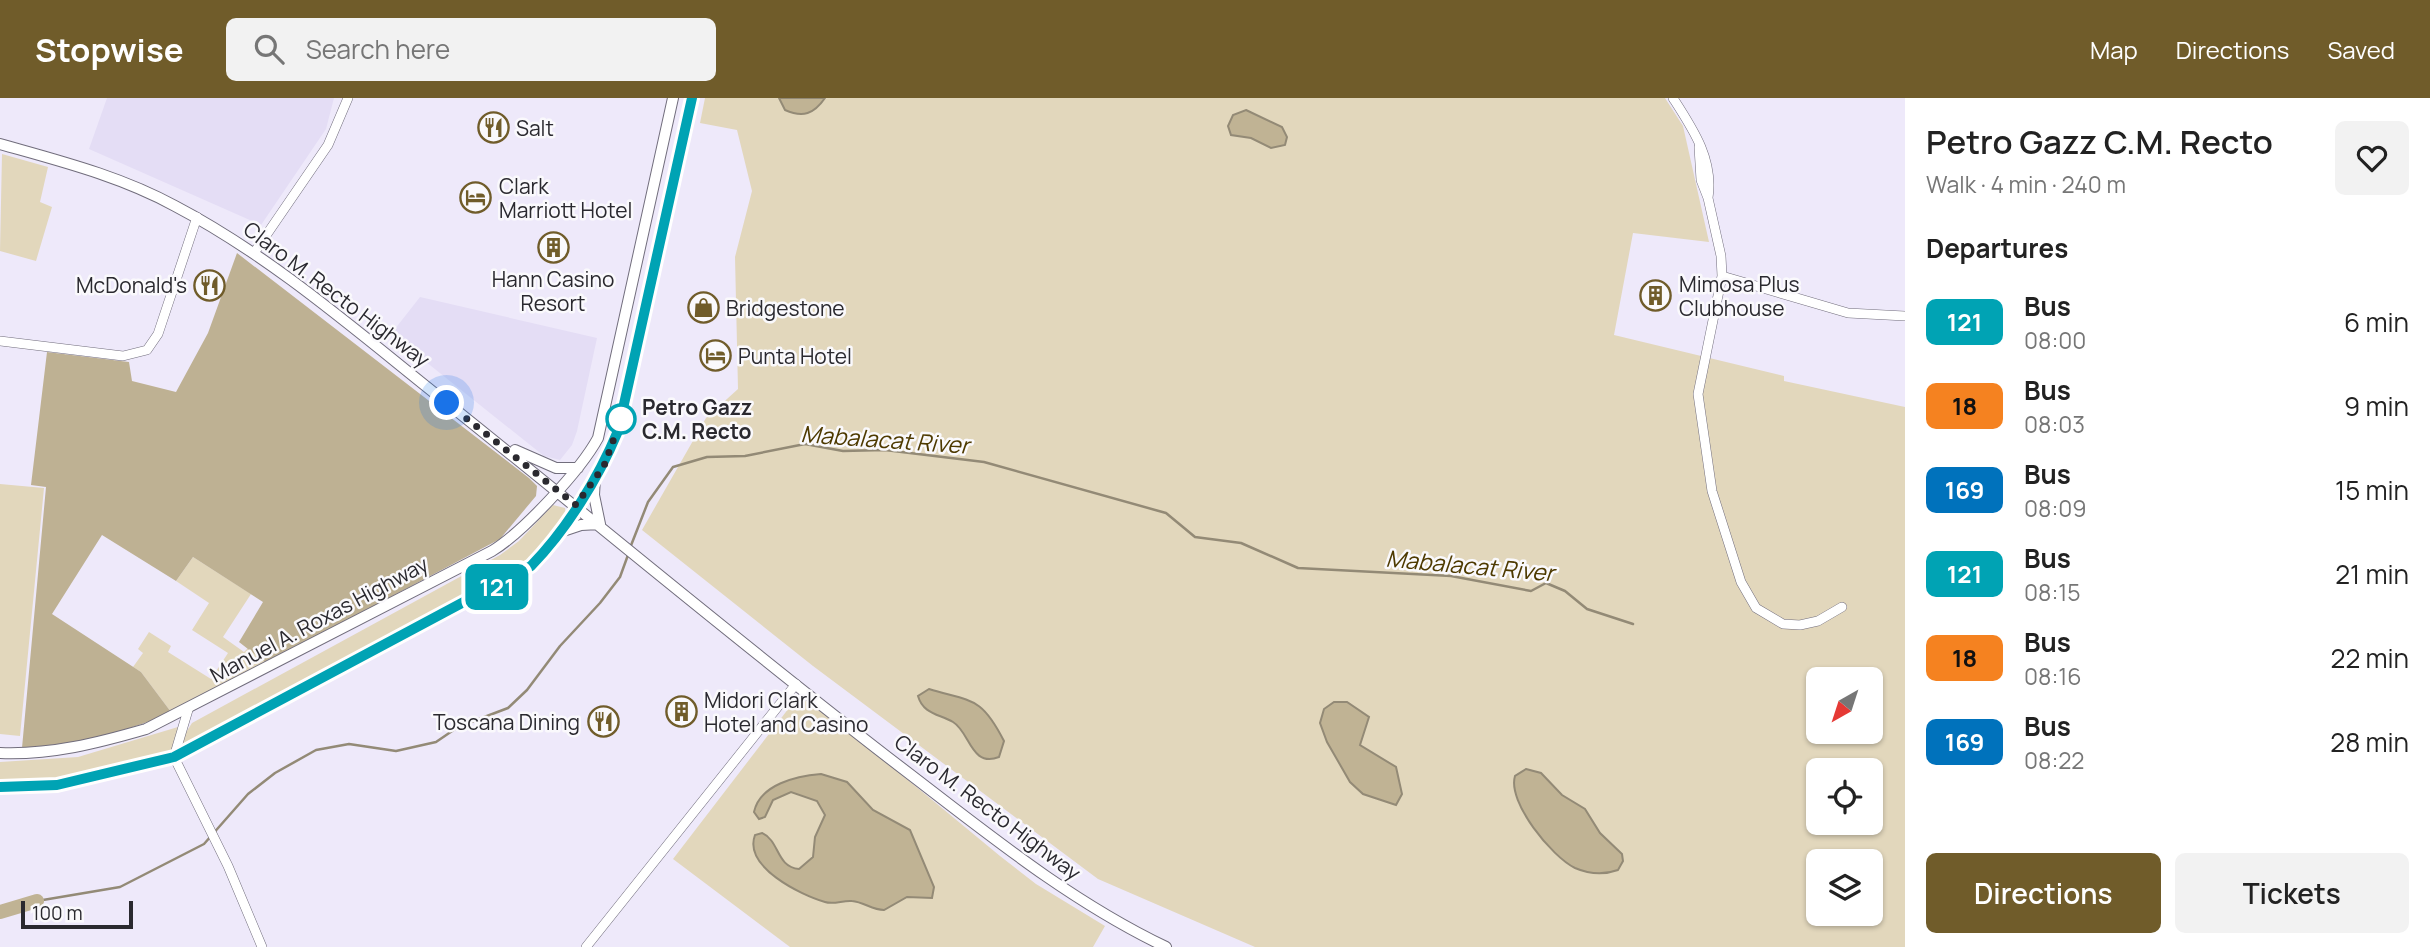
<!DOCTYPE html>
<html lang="en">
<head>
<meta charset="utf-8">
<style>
	body { margin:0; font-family:Manrope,sans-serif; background:#f2f2f2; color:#222; height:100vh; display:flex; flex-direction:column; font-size:26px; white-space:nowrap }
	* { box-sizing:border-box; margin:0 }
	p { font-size:23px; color:#767676 }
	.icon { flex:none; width:38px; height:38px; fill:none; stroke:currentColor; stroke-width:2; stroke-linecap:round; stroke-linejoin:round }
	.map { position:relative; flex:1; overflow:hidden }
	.drawer { display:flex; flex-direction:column; background:#fff; width:525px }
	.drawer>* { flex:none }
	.badge { padding:0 14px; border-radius:10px; font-size:24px; line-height:46px }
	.needle { width:46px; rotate:219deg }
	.fabs { position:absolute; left:1806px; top:569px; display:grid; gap:14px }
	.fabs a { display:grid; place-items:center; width:77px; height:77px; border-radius:10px; background:#fff; box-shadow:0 2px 5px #0004; font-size:35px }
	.scale { position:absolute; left:21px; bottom:18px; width:112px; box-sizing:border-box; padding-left:7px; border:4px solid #2a292f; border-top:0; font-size:19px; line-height:24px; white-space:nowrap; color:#2a292f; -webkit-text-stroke:5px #faf9fc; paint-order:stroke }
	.you { position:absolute; width:35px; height:35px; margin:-18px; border:5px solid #fff; border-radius:50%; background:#1a73e8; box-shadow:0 0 0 10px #1a73e833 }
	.map>.badge { position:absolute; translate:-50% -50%; box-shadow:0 0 0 4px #fff }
	h2 { padding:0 21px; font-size:26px; line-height:63px }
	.round { display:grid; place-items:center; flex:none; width:74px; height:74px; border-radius:10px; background:#f2f2f2 }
	.overview { display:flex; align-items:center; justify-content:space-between; height:119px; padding:0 21px }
	h1 { font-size:33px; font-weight:600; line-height:52px }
	.cta { display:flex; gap:14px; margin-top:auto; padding:14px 21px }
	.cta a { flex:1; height:80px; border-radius:10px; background:#705c2a; color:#fff; font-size:28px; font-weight:600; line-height:80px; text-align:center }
	.cta a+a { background:#f2f2f2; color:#222 }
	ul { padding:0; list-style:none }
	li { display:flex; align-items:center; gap:21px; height:84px; padding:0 21px }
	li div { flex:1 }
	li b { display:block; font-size:26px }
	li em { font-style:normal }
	li .badge { min-width:77px; font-weight:700; text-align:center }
	header { display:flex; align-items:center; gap:42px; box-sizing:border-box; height:98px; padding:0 35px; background:#705c2a; color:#fff }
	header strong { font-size:33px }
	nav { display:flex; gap:38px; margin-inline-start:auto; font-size:24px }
	.search { width:490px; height:63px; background:#f2f2f2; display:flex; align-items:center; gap:18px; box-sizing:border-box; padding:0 24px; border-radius:10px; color:#767676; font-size:26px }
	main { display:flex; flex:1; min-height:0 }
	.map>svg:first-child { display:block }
	.built { fill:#e4ddf5 }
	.green { fill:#e2d7bc; fill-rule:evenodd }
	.forest { fill:#beb193 }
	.water { fill:#c0b394; stroke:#938a76; stroke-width:2 }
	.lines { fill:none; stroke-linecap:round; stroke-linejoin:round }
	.stream { stroke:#938a76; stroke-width:2.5 }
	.river { stroke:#c0b394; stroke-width:14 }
	.minor-casing { stroke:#716d7c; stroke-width:10 }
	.major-casing { stroke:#716d7c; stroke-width:12 }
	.minor { stroke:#fff; stroke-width:9 }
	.major { stroke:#fff; stroke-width:10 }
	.line-casing { stroke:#fff; stroke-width:16 }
	.line { stroke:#00a3b4; stroke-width:10 }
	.walk { stroke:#2a292f; stroke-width:7; stroke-dasharray:0 12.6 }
	.stop-dot { fill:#fff; stroke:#00a3b4; stroke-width:3.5 }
	.labels { text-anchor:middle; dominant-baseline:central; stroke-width:5; stroke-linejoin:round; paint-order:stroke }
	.poi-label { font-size:21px; fill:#2a292f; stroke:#faf9fc; text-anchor:start }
	.street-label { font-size:21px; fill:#2a292f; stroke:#faf9fc }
	.stop-label { font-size:21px; font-weight:bold; fill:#2a292f; stroke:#faf9fc; text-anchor:start }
	.water-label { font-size:23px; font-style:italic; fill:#4e3a00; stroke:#faf9fc }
</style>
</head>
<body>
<header>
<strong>Stopwise</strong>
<div class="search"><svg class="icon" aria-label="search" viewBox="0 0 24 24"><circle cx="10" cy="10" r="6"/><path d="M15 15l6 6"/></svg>Search here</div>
<nav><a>Map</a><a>Directions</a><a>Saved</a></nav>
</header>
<main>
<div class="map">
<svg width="1905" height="849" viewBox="0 0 1905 849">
	<rect width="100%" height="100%" fill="#eee9fa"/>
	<path class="built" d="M107,0H334L326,31L261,127L89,51Z
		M420,199L597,240L577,333L572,347L560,362L544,358L391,236Z"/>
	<path class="green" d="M705,0H1665L1683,28L1709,144L1633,135L1614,237L1784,278V283L1905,309V849H1255L1098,781L813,568L642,432L706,320L738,291L735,159L752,93L737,32L700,25ZM1818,581H1871V634H1818ZM1818,672H1871V724H1818ZM1818,763H1871V816H1818Z
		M2,56L48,69L40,104L52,109L36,163L0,153Z
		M0,386L44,390L20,638L0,636Z
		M553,407L565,410L566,418L527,466L180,651L183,639L192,625L500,457L519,443Z
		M193,459L251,496L223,539L244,554L248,550L266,565L171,614L141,574L133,569L143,555L138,551L149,534L171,548L168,554L211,581L228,555L192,532L209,505L176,483Z
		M802,602L816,606L1000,758L1036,786L1105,828L1093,849H790L673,761L792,606Z
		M178,629L172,654L167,656L58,684L0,687V664L78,659Z"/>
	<path class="forest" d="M237,155L529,380L537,388L536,398L500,441L266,565L239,544L263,504L193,459L176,483L102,437L52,516L141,574L171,614C123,636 74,646 22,650L46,389L31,387L47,254L129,264L132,283L176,294L208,235Z"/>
	<path class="water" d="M779,0H825C814,16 803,20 785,12Z
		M1246,12L1282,29L1287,39L1285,47L1271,50L1251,40L1231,37L1228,28L1233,17Z
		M929,591C972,604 981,598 1004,643L999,659C971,670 970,634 953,624C939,616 923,616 918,598Z
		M1334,604H1347L1369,619L1360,647L1396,669L1402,696L1396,707L1363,696L1350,684L1327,644L1320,625L1324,611Z
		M1526,671L1541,675L1562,697L1585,711L1600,735L1622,756L1623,763L1618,772C1604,777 1589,776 1575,770C1552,759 1507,704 1515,678Z
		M821,676L847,684L873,712L910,732L934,789L932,800L907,799L884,812C872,812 864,804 852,803C843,802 834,807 825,804C801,797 743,769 755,737L762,735C780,743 776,769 799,771L813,759L815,739L825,717L817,703L791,694L773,702L765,719L759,721L754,714C760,686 797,678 821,676Z"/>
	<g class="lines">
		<path class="stream" d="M630,450L648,404L673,369L707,359L745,358L805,346L843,353L885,352L984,364L1166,415L1195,439L1241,445L1298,470L1451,478L1531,493L1546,485L1565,493L1587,511L1633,526
			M37,803L120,789L204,746L248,696L275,675L316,652L349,646L396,653L436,644L458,629L508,610L527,592L560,548L600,505L620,479L628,457"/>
		<path class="river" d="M0,814L37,803"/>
		<defs>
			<path id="minor" d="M1673,0C1693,31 1714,62 1708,100
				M1699,49L1701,82L1708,100L1721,158L1722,178L1698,296L1712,393L1741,484L1756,510L1783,526L1800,527L1818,523L1842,509
				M254,155L328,47L348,0
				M1722,178L1848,215L1905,218
				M0,243L123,258L147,252L158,236L197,119
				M188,612L174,659L228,768L262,849
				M586,849L796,586"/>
			<path id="major" d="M0,46C60,63 120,78 175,108C274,160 360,236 447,305C602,429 754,557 911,677C993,740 1072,804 1166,849
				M515,352L556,370H578
				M563,433L581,427L600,426L594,397L595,380
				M0,655C51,657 98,645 146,631L492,453C523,434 580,373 598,340L673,0
				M0,689L57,687L174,659L531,468C567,431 598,381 618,333L692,0"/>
		</defs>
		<use href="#minor" class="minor-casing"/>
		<use href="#major" class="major-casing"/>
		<use href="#minor" class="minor"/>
		<use href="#major" class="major"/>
	</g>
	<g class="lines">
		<defs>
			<path id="line" d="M0,689L57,687L174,659L531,468C567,431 598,381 618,333L692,0"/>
		</defs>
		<use href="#line" class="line-casing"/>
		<use href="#line" class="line"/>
		<path class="walk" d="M447,305L576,407L604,368L622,318L621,321"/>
	</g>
	<defs>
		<symbol id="restaurant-ring" viewBox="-11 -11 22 22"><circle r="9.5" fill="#faf9fc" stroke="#705c2a" stroke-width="1.5"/><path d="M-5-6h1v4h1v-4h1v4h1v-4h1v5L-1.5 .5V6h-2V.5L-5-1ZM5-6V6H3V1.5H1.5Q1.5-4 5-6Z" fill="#705c2a"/></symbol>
		<symbol id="hotel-ring" viewBox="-11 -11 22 22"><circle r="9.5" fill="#faf9fc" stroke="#705c2a" stroke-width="1.5"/><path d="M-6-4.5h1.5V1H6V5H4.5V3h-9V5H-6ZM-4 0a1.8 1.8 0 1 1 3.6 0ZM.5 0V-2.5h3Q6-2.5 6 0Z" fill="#705c2a"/></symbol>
		<symbol id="building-ring" viewBox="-11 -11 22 22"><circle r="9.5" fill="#faf9fc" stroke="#705c2a" stroke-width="1.5"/><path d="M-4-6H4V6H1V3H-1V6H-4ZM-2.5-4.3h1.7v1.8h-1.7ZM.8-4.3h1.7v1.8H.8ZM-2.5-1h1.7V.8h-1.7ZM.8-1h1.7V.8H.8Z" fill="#705c2a"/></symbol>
		<symbol id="shop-ring" viewBox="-11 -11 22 22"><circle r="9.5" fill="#faf9fc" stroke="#705c2a" stroke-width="1.5"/><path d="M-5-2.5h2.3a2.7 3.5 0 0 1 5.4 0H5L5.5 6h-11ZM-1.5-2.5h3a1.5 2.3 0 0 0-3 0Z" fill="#705c2a"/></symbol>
	</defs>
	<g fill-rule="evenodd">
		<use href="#restaurant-ring" x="476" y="12" width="35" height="35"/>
		<use href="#hotel-ring" x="458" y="82" width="35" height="35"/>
		<use href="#building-ring" x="536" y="132" width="35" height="35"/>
		<use href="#restaurant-ring" x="192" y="170" width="35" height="35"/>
		<use href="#building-ring" x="1638" y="180" width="35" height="35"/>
		<use href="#shop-ring" x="686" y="192" width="35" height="35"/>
		<use href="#hotel-ring" x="698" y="240" width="35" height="35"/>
		<use href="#building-ring" x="664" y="596" width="35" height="35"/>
		<use href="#restaurant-ring" x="586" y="606" width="35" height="35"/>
	</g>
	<circle class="stop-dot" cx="621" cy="321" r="14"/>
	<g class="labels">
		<g class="poi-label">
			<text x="516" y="30">Salt</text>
			<text x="499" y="88">Clark<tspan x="499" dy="24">Marriott Hotel</tspan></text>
			<text x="553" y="181" text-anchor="middle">Hann Casino<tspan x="553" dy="24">Resort</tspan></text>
			<text x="1679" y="186">Mimosa Plus<tspan x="1679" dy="24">Clubhouse</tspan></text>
			<text x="187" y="187" text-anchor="end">McDonald's</text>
			<text x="726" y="210">Bridgestone</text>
			<text x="738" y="258">Punta Hotel</text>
			<text x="704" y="602">Midori Clark<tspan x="704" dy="24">Hotel and Casino</tspan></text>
			<text x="580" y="624" text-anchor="end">Toscana Dining</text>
		</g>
		<g class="street-label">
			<text transform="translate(337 196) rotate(37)">Claro M. Recto Highway</text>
			<text transform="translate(319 521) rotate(-28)">Manuel A. Roxas Highway</text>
			<text transform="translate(988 709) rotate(37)">Claro M. Recto Highway</text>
		</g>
		<g class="stop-label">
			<text x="642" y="309">Petro Gazz<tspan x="642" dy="24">C.M. Recto</tspan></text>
		</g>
		<g class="water-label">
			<text transform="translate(885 341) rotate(4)">Mabalacat River</text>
			<text transform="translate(1470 467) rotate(5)">Mabalacat River</text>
		</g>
	</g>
</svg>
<div class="fabs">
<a><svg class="needle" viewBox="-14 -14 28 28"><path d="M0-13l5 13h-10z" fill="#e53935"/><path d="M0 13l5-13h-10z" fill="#767676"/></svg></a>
<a><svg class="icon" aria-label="locate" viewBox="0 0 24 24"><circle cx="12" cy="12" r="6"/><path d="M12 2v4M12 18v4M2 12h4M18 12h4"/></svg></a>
<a><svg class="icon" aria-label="layers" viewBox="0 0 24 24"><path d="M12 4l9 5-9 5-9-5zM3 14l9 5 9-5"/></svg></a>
</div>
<div class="scale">100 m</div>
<div class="you" style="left:447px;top:305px"></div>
<b class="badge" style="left:497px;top:489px;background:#00a3b4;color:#fff">121</b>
</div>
<section class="drawer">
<div class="overview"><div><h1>Petro Gazz C.M. Recto</h1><p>Walk · 4 min · 240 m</p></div><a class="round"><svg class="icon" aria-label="heart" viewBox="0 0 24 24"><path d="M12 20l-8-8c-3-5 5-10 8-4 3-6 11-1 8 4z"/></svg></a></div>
<h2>Departures</h2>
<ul>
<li><span class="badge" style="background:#00a3b4;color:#fff">121</span><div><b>Bus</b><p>08:00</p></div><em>6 min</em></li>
<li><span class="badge" style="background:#f58220;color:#111">18</span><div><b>Bus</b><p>08:03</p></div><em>9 min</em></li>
<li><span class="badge" style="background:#0072bc;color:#fff">169</span><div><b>Bus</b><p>08:09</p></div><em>15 min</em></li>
<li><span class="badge" style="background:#00a3b4;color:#fff">121</span><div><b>Bus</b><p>08:15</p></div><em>21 min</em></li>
<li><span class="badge" style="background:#f58220;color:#111">18</span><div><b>Bus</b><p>08:16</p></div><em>22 min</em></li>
<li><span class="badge" style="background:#0072bc;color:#fff">169</span><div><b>Bus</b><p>08:22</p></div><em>28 min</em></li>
</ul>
<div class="cta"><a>Directions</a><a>Tickets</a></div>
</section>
</main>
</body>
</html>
